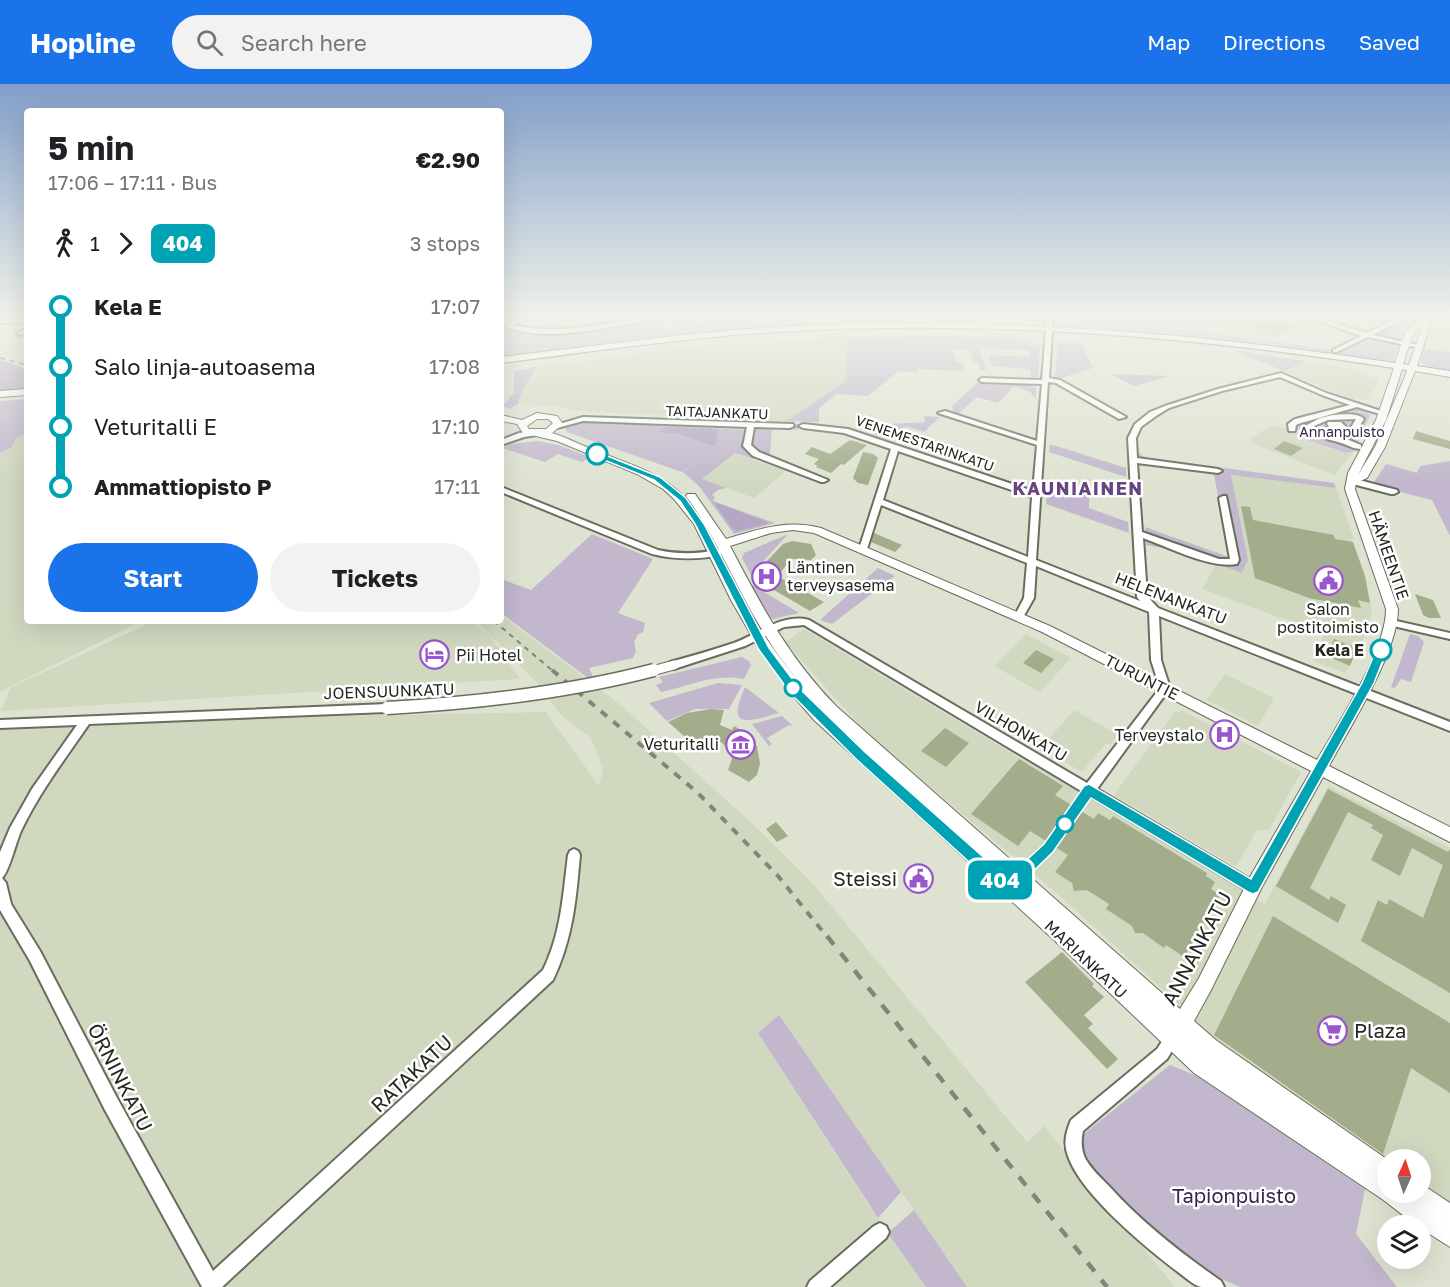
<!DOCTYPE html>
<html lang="en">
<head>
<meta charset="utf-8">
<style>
	body { margin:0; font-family:"Golos Text",sans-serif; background:#f2f2f2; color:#202124; height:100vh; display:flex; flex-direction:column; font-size:22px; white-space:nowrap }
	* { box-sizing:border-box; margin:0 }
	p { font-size:20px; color:#757577 }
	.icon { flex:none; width:33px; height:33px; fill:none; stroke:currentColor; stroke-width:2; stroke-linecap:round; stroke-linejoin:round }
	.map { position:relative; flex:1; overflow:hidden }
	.details { position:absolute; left:24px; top:24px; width:480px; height:516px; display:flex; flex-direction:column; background:#fff; border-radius:6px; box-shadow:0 6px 24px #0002 }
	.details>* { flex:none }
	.badge { padding:0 12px; border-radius:9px; font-size:21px; line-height:39px }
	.needle { width:39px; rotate:3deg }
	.controls { position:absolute; left:1377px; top:1065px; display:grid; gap:12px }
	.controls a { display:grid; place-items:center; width:54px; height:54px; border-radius:50%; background:#fff; box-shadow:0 6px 24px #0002; font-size:30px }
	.map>.badge { position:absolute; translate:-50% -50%; box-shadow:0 0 0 3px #fff }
	.legs { display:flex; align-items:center; gap:9px; height:66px; padding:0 24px; font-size:20px }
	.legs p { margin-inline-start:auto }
	.summary { display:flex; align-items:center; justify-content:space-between; height:102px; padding:0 24px }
	h1 { font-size:33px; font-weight:700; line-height:45px }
	.cta { display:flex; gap:12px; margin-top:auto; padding:12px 24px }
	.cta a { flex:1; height:69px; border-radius:36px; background:#1a73e8; color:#fff; font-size:24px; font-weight:700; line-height:69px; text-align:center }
	.cta a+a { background:#f2f2f2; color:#202124 }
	ul { padding:0 24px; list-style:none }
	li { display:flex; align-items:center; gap:21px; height:60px; font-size:22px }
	li i { display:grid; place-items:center; width:9px; height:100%; margin:0 8px; background:currentColor }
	li i::after { content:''; width:15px; height:15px; margin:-8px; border:4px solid; border-radius:50%; background:#fff }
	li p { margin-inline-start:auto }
	li:first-child i { background:linear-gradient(#0000 50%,currentColor 0) }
	li:last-child i { background:linear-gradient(currentColor 50%,#0000 0) }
	header { display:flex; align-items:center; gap:36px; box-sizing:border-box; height:84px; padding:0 30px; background:#1a73e8; color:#fff }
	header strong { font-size:28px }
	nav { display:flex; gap:33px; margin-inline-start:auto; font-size:21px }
	.search { width:420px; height:54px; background:#f2f2f2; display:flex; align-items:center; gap:15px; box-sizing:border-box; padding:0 21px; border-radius:33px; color:#757577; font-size:22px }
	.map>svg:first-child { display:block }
	.built { fill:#d1d8c0 }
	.green { fill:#c2b7cd }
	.forest { fill:#b6a6c5 }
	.building { fill:#a3ac8b }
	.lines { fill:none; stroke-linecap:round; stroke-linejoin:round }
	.minor-casing { stroke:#696d5e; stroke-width:4 }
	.major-casing { stroke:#696d5e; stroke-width:2 }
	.minor { fill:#fff; fill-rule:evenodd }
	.major { fill:#fff; fill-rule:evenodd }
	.rail-far2 { stroke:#82867a; stroke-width:2; stroke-dasharray:5 5; stroke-linecap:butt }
	.rail-far1 { stroke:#82867a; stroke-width:4; stroke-dasharray:8 8; stroke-linecap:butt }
	.rail { stroke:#82867a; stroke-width:4.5; stroke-dasharray:11 11; stroke-linecap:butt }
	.minor-bridge-far1-casing { stroke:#696d5e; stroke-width:11; stroke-linecap:butt }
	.minor-bridge-casing { stroke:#696d5e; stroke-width:15; stroke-linecap:butt }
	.minor-bridge-far1 { stroke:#fff; stroke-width:9 }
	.minor-bridge { stroke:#fff; stroke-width:12 }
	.line-1 { fill:#00a3b4; stroke:#fff; stroke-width:1.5 }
	.stop-1-dot { fill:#fff; stroke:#00a3b4; stroke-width:3 }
	.labels { text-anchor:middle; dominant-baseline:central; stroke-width:5; stroke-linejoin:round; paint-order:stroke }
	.far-street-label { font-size:14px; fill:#252721; stroke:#fff }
	.far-park-label { font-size:14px; fill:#3a224c; stroke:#fff }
	.street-label { font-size:16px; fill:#252721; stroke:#fff }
	.poi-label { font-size:16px; fill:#252721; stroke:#fff; text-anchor:start }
	.stop-label { font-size:16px; font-weight:bold; fill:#252721; stroke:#fff; text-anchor:end }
	.far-district-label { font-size:18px; font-weight:bold; letter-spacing:1.5px; fill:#664581; stroke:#fff }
	.near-poi-label { font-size:20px; fill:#252721; stroke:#fff; text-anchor:end }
	.near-street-label { font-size:20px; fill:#252721; stroke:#fff }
	.near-park-label { font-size:20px; fill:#3a224c; stroke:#fff }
</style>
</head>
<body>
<header>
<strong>Hopline</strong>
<div class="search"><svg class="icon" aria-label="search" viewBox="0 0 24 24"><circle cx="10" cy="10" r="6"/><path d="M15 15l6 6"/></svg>Search here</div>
<nav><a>Map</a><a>Directions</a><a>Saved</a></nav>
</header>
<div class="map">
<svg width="1450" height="1203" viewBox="0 0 1450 1203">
	<rect width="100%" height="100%" fill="#dee3d1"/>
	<path class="built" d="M797,232H986L805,239Z
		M1095,232H1338L1319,237L1276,256Z
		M847,253L848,296L787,337L574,327L559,323L518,320L519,315L536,283L700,262Z
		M1305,277L1356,286L1378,295V298L1368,316L1357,313L1354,316L1284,287Z
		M1271,341L1283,344L1298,350L1295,352L1332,365L1346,369L1353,368L1335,391L1251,359L1250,355Z
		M27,349V537H141L0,608V369L12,363L16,354Z
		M735,369L774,383L786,387L754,414L702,395Z
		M1231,391L1336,404L1354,455H1351L1365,492L1372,529L1360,565L1345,589L1313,577L1324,550L1202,505L1216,480L1242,489L1248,476Z
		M501,531L622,622L756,743L814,801L1027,1058L1044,1042L1175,1203H967L779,932L758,949L870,1123L926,1203H0V646L284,633L546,628L599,702L603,685L591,654L561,631L537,599L476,537H501Z
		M154,537H472L490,552L520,595L1,627L10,604Z
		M804,545L1265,820L1328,702L1450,764V1118L1421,1097L1420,1076L1388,1075L1213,955L1161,904L1060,812L896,674L863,645L785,558Z
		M1026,550L1071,574L1040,608L994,582Z
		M1225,590L1274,614L1258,642L1207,616Z
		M1074,626L1118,651L1110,661L1106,659L1082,688L1041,664Z
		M1181,626L1301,688L1269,746H1257L1236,783L1114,711L1175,627L1179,629Z"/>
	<path class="green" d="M537,232H549L553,238L565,236L570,244L519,243L518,241Z
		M740,232H796L809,243L674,253L501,272V248L508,245H600L657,235L665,244L693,242Z
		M1056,232H1095L1332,266C1356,267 1372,243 1398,263L1393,277L1388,278L1069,244L1059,240Z
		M1411,233L1420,234L1404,246L1399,254L1375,250Z
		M943,252L1016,254L1040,261L1038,294L1031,295V288L1029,285L992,282L988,271L1030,273L1029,266L979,264L986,286H981L979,279H974L970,266L953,265L956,278L963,279L965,287L918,285V288L899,287L868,312L837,310L819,324V338L787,337L847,296V253Z
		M1058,259H1081L1093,284L1058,295L1055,293Z
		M1423,265L1450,268V288L1423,281L1421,278Z
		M1232,266L1305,277L1284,287Z
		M536,283L519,315L518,320L510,325L503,322L514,309V287Z
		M1110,290L1171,292L1134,302Z
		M979,297L1022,298L1036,304V315L1030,308L1014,302L998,319L977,313L958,330L954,329L952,322Z
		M27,315V349L16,354L12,363L0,369V317Z
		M1352,324L1368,327L1370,332L1353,368L1346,369L1307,356L1304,353L1306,350L1296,344L1302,338Z
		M924,332L940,333L924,348L906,342L890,356L872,350L871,341L925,338Z
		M578,337L746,346V365L754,375L735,369L702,395L726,404L718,406L712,411L715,413L713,417L775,439L734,450L699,402L683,388L697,377L682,388L567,348L565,343Z
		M776,340L802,341L797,346L772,345L770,370L756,369L749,362L752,344H771Z
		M538,357L558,361L590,373L582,378L558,370L545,378L503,364L511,360Z
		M1050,360L1126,384V393L1049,368Z
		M1137,367L1143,372L1151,374L1334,399L1336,404L1231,391L1248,476L1242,489L1180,467L1146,461L1145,443L1229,473L1214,390L1140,380Z
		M1450,377V452L1432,416L1372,401L1386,380L1417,389L1420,382Z
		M1047,404L1089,410V424L1128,438L1129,449L1046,420Z
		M592,450L653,475L618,529L645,539L643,548L638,550L634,558L636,567L633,574L589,584L593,593L588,594L501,529V495L531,506Z
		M788,450L751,491L742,474L744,469Z
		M878,484L895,492L832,540L820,536Z
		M749,499L799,529L773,535L768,533Z
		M1410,550L1418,552L1424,558L1411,598L1401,595L1395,604L1391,603Z
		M742,573L749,577L751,581L744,595C714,589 690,602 661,608L656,601L663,598L659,593Z
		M718,599L742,601L729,625H695L667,637L649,619Z
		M745,603L779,629C747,638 726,646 745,603Z
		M782,632L794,643L789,641L767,654L772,660L769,662L752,640Z
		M779,931L901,1108L878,1134L758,949Z
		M1170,981L1197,992L1365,1105L1356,1150L1397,1203H1240L1224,1196L1187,1176L1140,1138L1082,1073L1081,1052Z
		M914,1126L967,1203H926L888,1149Z"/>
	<path class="forest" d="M0,276L27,285V306L0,308Z
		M665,343L718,345L715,362L678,350L658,348Z
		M714,418L769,439L737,447L732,444Z"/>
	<path class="building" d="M1264,232H1301L1291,236L1303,241L1276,252L1244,240Z
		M1416,347L1450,357V365L1413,355Z
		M850,356L867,361L844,381L841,380L831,389L816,383L818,382L814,380L819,375L805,370L812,363L830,370Z
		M1284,357L1303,364L1291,372L1274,365Z
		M863,368L873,370L878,374L868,401L858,399L853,394Z
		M1241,422L1250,423L1253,436L1334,451L1335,455L1353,458L1365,492L1370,519L1358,516L1361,524L1309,514L1255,494Z
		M874,449L902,461L895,468L871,458Z
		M792,457L811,460L816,471L811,476L792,475L777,492L824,518L810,527L762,499L765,496L753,492L783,460Z
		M1415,510L1433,516L1441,534H1429L1423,531Z
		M1334,555L1357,564L1350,582L1327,572Z
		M1036,566L1054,575L1041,589L1023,579Z
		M711,625L724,626L720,641L732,646L734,642L745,648L757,662L760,680L757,691L749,698L728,686L732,675L728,665L721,658L702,655L692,659L668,638L687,629Z
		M945,644L969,659L946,683L921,667Z
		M1019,675L1063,702L1055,711L1094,735L1098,729L1110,736L1113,732L1207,789L1206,792L1215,798L1211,805L1220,811L1184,873L1166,861L1164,864L1143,849H1135L1132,842L1106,825L1109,820L1087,806L1074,807L1072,799L1055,788L1068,771L1030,747L1018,762L971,730Z
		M1328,705L1448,768L1450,765V909L1361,857L1378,816L1387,821L1389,815L1423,834L1443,781L1412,764L1400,792L1371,776L1383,751L1371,744L1373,741L1348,728L1310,804L1329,816L1331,812L1346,821L1338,839L1276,802Z
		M776,738L788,752L777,758L766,745Z
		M1273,832L1450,939V1009L1411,984L1383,1070L1214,951Z
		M1062,868L1094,900L1092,902L1104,913L1084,931L1093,940L1088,944L1118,975L1107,985L1025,898Z"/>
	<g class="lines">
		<defs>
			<path id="minor" d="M525,232H533L513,241C547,249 583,244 617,238C633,236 648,232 664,232C655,236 643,237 632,239C596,246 538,258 504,242Z
				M1047,232H1053L1049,294L1060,296L1126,333L1119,335L1056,299L1048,298L1036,476L1140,517L1137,513L1128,354L1135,340L1150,328L1165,322L1218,305L1281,289L1326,309L1387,329L1383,331L1357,323L1301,339L1296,341L1295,347H1289L1288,340L1295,335L1350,321L1322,311L1280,293L1222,307L1169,324L1156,332L1141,343L1136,354L1137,374L1218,385L1222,387L1218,389L1137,379L1142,448L1219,475H1230L1219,414L1223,412H1226L1239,476L1237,480C1211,485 1168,463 1143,454L1147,512L1158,524L1450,638V647L1159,532L1161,576L1170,604L1097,705L1258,800L1259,804L1258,808L1253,810L804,541L784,543L745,562L674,585L669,581L670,578C692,572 713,566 734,559C759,550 782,529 809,536L1087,699L1160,604L1151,576L1149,528L1036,482L1034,514L1022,535H1016L1014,533L1024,514L1027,479L881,421L867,465L863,468L860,467L859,465L891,365L844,349L803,344L799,342L803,340L848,345L1033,407L1037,361L938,329L945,327L1037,357L1042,300L982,298L979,296L982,294L1042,296ZM898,367L1032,413L1028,473L883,416Z
				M1305,232H1314L1366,249L1401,232H1409L1373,251L1423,262L1420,264L1368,253L1337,268H1333V266L1361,252Z
				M27,234V238L0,239V235Z
				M27,245V249L20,251L17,249Z
				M1333,331C1342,331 1357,328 1364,335L1352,354H1344L1361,361V365C1353,365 1348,361 1341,359C1328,355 1316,354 1305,342L1320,334ZM1356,335L1347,350L1334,348L1336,346H1343L1347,344L1341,338H1328L1327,340L1330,344L1325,349L1326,351L1314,342L1328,336Z
				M583,333L793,340L794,342L790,344L754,343L751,361L759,368L828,396L824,398H821L753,372L743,362L747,343L583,337L557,344L553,342Z
				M534,347H537V351L524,353L501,361V356L519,349Z
				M1349,395H1355L1397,406L1398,408L1394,410H1391L1349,399Z
				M501,403L658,466C680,471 699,470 721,465L725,468L724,470C699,476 677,476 652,470L501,408Z
				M1392,536L1450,549V555L1389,541L1387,539L1389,537Z
				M387,620L391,621L392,624L391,627L387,628L89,640C65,675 39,709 21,747C16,758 9,788 2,794L6,799L11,820L40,867L117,1014L213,1187L543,886C561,850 563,811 568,771L570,767L574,765L578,767L580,771C576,816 573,854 553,896L222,1203H202L105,1026L30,877L0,826V768L10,744L32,705L77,641L0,644V636Z
				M1174,945L1179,947L1181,952L1167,975L1083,1047C1081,1056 1081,1065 1085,1074C1091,1085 1101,1094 1109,1102C1142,1139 1181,1169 1221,1197L1224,1203C1217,1203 1208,1203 1201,1203C1193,1201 1184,1192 1178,1188C1145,1163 1081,1110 1068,1072C1063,1059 1066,1048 1071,1036L1157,965L1169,947Z
				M880,1139L886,1142L889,1148L886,1154L830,1203H807L810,1197L874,1142Z"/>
			<path id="major" d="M1421,232H1433L1417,282L1450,287V293L1415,287L1385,363L1367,394L1356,399L1355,405L1398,525C1398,568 1350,643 1329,682L1450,743V758L1323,693L1262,803L1211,906L1194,937L1217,957L1388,1076V1108H1420V1099L1450,1119V1163L1420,1144V1142H1417L1382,1115L1194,989L1054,856L814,636L795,614L761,568L731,516L694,440L674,415L663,405L637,390L557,357L523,349L517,340L501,337V331L522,336L537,329L557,332L563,340L552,349C568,354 583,362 599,368C628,380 660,388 683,412C711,441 725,483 744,518C778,578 812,617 862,662C822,626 788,590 761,544C734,499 717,454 686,412L687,410H695L726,455C759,445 787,435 821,444L1050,542L1317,676C1339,638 1386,567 1386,525L1345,405L1348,389L1376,336L1394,284C1196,253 993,236 794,247C696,252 598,267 501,279V273C598,262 696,247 794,242C994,232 1197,249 1395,279L1405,249ZM1423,240L1409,281L1403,280L1413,250ZM1402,285L1407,286L1406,290L1375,363L1358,391L1386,336ZM537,335H548L553,339L546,345H529L527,342ZM793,446L814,449L1042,548L1311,687L1250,793L1199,894L1180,925L836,622C788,573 761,521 730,462L771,449Z
				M27,305V311L0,313V307Z"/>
		</defs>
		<use href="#minor" class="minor-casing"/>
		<use href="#major" class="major-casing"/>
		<use href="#minor" class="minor"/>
		<use href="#major" class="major"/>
		<path class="rail-far2" d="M0,274L27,281
			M494,537L554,588"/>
		<path class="rail-far1" d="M552,586L698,709L778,792L828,854"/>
		<path class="rail" d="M827,852L1107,1203"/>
		<defs>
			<path id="minor-bridge-far1" d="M648,588L674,581"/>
			<path id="minor-bridge" d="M387,624C477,619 566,609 654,586"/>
		</defs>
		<use href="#minor-bridge-far1" class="minor-bridge-far1-casing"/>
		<use href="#minor-bridge" class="minor-bridge-casing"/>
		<use href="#minor-bridge-far1" class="minor-bridge-far1"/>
		<use href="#minor-bridge" class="minor-bridge"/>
	</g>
	<linearGradient id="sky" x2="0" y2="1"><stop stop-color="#839ec9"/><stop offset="0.58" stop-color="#f0f2ea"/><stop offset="1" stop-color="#f0f2ea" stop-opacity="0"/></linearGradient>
	<rect width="1450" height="401" fill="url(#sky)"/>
	<path class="line-1" d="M594,369H600L660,393L686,414L704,440L769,564L799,604L865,668L1007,794L1044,760L1084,702L1089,700L1251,795L1362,599L1377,564L1381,562L1387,566L1374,599L1258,808L1253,810L1248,808L1091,714L1053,768L1012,808L1007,809L1002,808L856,675L791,610L759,566L695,440L680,417L654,396L594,372Z"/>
	<defs>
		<symbol id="hospital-ring" viewBox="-11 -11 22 22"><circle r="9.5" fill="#fff" stroke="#9a56cb" stroke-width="1.5"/><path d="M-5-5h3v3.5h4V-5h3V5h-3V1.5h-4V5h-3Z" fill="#9a56cb"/></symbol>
		<symbol id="civic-ring" viewBox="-11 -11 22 22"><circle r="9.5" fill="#fff" stroke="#9a56cb" stroke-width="1.5"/><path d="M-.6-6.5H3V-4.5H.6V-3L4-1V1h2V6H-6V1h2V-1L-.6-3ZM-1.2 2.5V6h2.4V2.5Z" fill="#9a56cb"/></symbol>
		<symbol id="hotel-ring" viewBox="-11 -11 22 22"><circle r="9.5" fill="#fff" stroke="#9a56cb" stroke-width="1.5"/><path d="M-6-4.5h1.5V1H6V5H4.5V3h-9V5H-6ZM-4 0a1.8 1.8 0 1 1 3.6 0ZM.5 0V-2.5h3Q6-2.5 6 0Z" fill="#9a56cb"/></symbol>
		<symbol id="museum-ring" viewBox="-11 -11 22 22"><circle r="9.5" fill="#fff" stroke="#9a56cb" stroke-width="1.5"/><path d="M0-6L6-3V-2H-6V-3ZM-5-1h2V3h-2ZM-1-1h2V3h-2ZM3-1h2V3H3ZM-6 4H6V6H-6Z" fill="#9a56cb"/></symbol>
		<symbol id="supermarket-ring" viewBox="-11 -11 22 22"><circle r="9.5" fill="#fff" stroke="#9a56cb" stroke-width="1.5"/><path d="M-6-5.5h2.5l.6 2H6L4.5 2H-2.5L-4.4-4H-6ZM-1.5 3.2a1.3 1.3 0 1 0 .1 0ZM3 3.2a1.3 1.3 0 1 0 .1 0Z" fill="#9a56cb"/></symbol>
	</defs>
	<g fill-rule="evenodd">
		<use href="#hospital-ring" x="750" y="476" width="33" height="33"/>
		<use href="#civic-ring" x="1312" y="480" width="33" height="33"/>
		<use href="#hotel-ring" x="418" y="554" width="33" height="33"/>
		<use href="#hospital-ring" x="1208" y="634" width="33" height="33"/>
		<use href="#museum-ring" x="724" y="644" width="33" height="33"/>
		<use href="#civic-ring" x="902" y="778" width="33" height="33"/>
		<use href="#supermarket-ring" x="1316" y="930" width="33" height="33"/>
	</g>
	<g class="stop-1-dot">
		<circle cx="597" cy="370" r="10"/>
		<circle cx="1381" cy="566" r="10"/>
		<circle cx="793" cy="604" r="8"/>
		<circle cx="1065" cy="740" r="8"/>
	</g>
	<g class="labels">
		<g class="far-street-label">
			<text transform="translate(717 328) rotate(2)">TAITAJANKATU</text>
			<text transform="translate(925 359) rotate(19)">VENEMESTARINKATU</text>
		</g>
		<g class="far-park-label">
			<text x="1342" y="347">Annanpuisto</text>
		</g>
		<g class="street-label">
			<text transform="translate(1389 471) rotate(71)">HÄMEENTIE</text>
			<text transform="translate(1171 514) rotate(21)">HELENANKATU</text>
			<text transform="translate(1142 593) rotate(27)">TURUNTIE</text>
			<text transform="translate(389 607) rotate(-2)">JOENSUUNKATU</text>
			<text transform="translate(1021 647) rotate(30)">VILHONKATU</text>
			<text transform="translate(1086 875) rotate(43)">MARIANKATU</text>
		</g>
		<g class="poi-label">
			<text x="787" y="483">Läntinen<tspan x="787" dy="18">terveysasema</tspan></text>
			<text x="1328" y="525" text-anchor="middle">Salon<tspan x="1328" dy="18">postitoimisto</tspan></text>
			<text x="456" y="571">Pii Hotel</text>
			<text x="1204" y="651" text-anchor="end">Terveystalo</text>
			<text x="719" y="660" text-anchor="end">Veturitalli</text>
		</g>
		<g class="stop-label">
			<text x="1364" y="566">Kela E</text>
		</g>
		<g class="far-district-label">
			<text x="1078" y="404">KAUNIAINEN</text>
		</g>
		<g class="near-poi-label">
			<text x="897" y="794">Steissi</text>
			<text x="1354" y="946" text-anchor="start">Plaza</text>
		</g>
		<g class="near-street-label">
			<text transform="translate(1196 864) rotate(-62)">ANNANKATU</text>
			<text transform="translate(411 989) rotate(-43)">RATAKATU</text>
			<text transform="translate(121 993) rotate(63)">ÖRNINKATU</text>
		</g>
		<g class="near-park-label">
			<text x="1234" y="1111">Tapionpuisto</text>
		</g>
	</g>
</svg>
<div class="controls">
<a><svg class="needle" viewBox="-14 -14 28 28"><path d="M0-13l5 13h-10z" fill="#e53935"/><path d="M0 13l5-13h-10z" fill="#757577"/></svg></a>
<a><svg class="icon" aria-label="layers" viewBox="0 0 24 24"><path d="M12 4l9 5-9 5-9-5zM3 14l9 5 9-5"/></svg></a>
</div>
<b class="badge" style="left:1000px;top:796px;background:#00a3b4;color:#fff">404</b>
<section class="details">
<div class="summary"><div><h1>5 min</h1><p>17:06 – 17:11 · Bus</p></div><b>€2.90</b></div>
<div class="legs"><svg class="icon" aria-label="walk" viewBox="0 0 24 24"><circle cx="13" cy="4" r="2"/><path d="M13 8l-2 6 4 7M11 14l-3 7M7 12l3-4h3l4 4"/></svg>1<svg class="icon" aria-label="forward" viewBox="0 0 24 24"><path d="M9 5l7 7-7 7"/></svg><b class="badge" style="background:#00a3b4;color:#fff">404</b><p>3 stops</p></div>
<ul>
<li><i style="color:#00a3b4"></i><b>Kela E</b><p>17:07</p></li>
<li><i style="color:#00a3b4"></i><span>Salo linja-autoasema</span><p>17:08</p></li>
<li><i style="color:#00a3b4"></i><span>Veturitalli E</span><p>17:10</p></li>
<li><i style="color:#00a3b4"></i><b>Ammattiopisto P</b><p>17:11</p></li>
</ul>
<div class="cta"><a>Start</a><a>Tickets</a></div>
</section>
</div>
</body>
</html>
